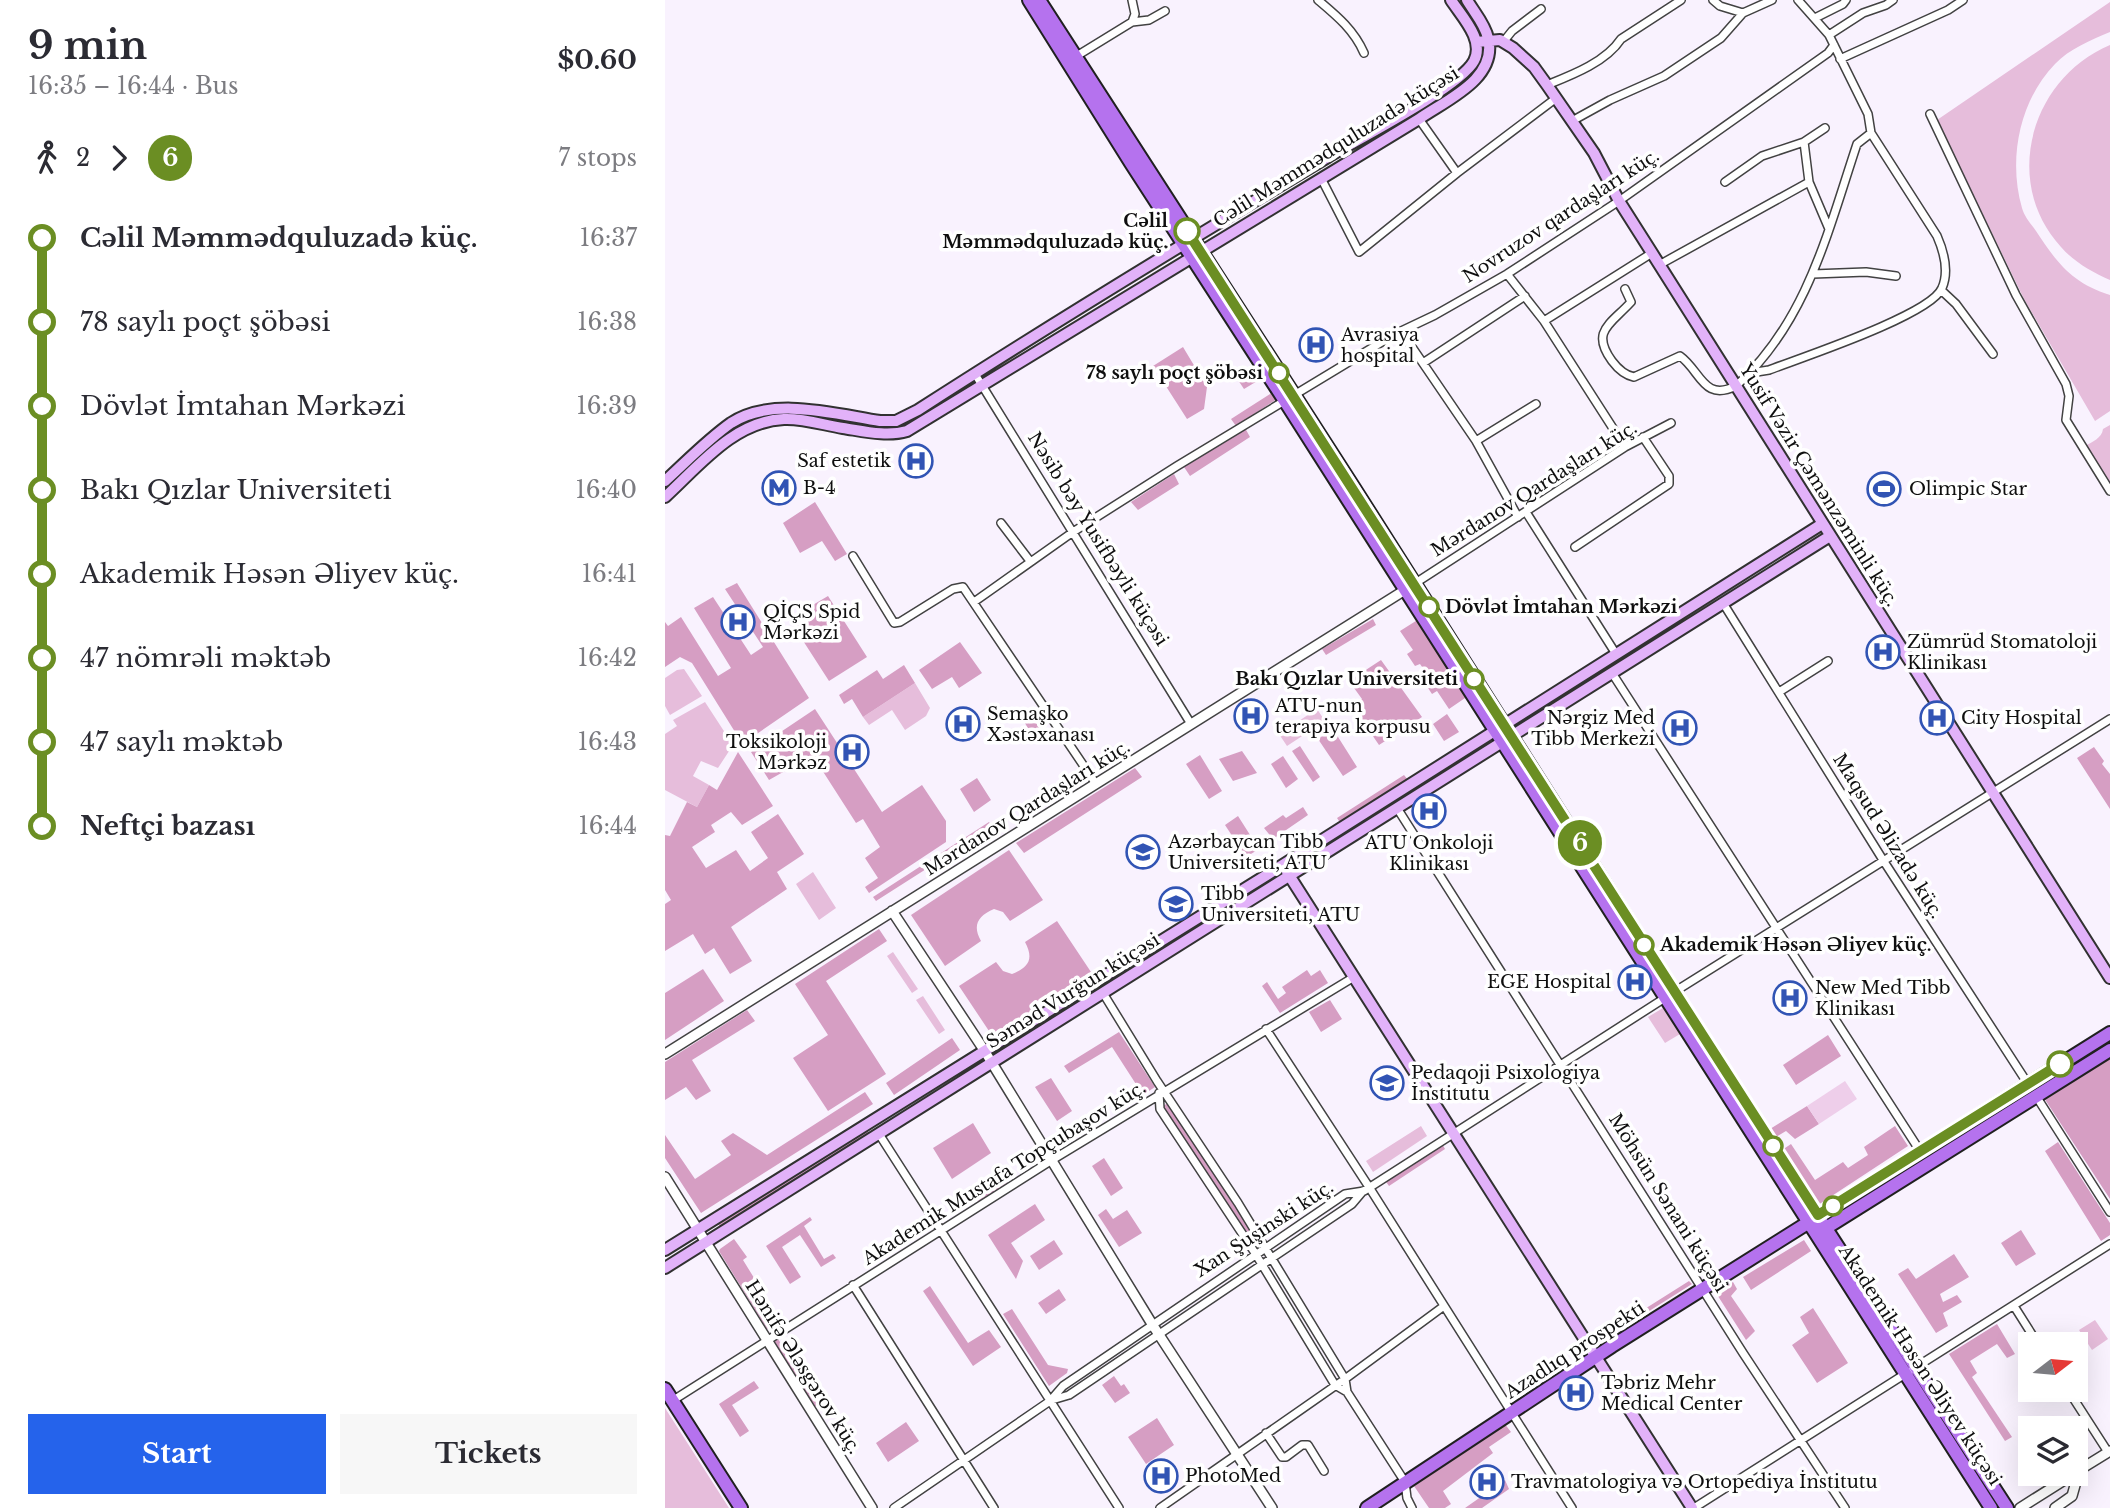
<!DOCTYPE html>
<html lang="en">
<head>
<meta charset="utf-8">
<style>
	body { margin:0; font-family:"Libre Baskerville",serif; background:#f7f7f7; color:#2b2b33; height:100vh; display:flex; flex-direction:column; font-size:26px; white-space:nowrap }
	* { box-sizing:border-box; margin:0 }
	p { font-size:23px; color:#7c7c81 }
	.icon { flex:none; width:38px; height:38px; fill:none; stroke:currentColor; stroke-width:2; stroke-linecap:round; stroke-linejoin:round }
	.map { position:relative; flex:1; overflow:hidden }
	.sheet { display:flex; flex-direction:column; background:#fff; width:665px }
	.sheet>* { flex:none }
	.badge { padding:0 14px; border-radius:23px; font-size:24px; line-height:46px }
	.needle { width:46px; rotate:74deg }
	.fabs { position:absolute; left:1353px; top:1332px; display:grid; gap:14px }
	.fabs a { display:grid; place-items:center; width:70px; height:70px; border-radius:0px; background:#fff; box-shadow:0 7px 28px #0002; font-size:35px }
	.map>.badge { position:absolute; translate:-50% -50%; box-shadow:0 0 0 4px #fff }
	.legs { display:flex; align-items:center; gap:10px; height:77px; padding:0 28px; font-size:23px }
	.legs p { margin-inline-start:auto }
	.head { display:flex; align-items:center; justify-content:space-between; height:119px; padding:0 28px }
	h1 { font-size:38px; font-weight:800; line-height:52px }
	.button { display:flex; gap:14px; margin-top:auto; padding:14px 28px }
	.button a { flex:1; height:80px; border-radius:0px; background:#2563eb; color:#fff; font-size:28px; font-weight:800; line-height:80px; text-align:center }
	.button a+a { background:#f7f7f7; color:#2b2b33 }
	ul { padding:0 28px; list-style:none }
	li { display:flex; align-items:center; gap:24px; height:84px; font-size:26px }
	li i { display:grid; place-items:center; width:10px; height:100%; margin:0 9px; background:currentColor }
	li i::after { content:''; width:18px; height:18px; margin:-9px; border:5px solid; border-radius:50%; background:#fff }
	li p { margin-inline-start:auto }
	li:first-child i { background:linear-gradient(#0000 50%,currentColor 0) }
	li:last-child i { background:linear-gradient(currentColor 50%,#0000 0) }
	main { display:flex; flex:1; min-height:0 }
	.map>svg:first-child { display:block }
	.green { fill:#e6bddb }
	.forest { fill:#d69ec3 }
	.pitch { fill:#eeceea }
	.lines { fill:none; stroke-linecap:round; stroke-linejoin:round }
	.minor-casing { stroke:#424242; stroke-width:10 }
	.tertiary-casing { stroke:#424242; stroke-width:12 }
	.secondary-casing { stroke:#313131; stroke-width:14 }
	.primary-casing { stroke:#202020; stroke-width:16 }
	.minor { stroke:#fff; stroke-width:7 }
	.tertiary { stroke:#fff; stroke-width:9 }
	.secondary { stroke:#e2b2f9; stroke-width:10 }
	.primary { stroke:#b572ee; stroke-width:12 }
	.line-1-casing { stroke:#fff; stroke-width:16 }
	.line-1 { stroke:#6b8e23; stroke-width:10 }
	.stop-1-dot { fill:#fff; stroke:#6b8e23; stroke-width:3.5 }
	.labels { text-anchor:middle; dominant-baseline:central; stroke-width:7; stroke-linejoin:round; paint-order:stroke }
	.street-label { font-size:18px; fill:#0f0f0f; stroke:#fff }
	.stop-label { font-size:18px; font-weight:bold; fill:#0f0f0f; stroke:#fff; text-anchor:end }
	.poi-label { font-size:18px; fill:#0f0f0f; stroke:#fff; text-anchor:start }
</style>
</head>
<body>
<main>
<section class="sheet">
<div class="head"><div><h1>9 min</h1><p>16:35 – 16:44 · Bus</p></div><b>$0.60</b></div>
<div class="legs"><svg class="icon" aria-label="walk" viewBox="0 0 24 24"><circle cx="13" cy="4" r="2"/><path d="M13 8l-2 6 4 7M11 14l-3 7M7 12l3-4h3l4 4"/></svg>2<svg class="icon" aria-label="forward" viewBox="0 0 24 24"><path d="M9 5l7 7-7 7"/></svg><b class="badge" style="background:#6b8e23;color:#fff">6</b><p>7 stops</p></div>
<ul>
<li><i style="color:#6b8e23"></i><b>Cəlil Məmmədquluzadə küç.</b><p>16:37</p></li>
<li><i style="color:#6b8e23"></i><span>78 saylı poçt şöbəsi</span><p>16:38</p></li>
<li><i style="color:#6b8e23"></i><span>Dövlət İmtahan Mərkəzi</span><p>16:39</p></li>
<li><i style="color:#6b8e23"></i><span>Bakı Qızlar Universiteti</span><p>16:40</p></li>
<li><i style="color:#6b8e23"></i><span>Akademik Həsən Əliyev küç.</span><p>16:41</p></li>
<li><i style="color:#6b8e23"></i><span>47 nömrəli məktəb</span><p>16:42</p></li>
<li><i style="color:#6b8e23"></i><span>47 saylı məktəb</span><p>16:43</p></li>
<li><i style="color:#6b8e23"></i><b>Neftçi bazası</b><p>16:44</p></li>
</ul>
<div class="button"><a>Start</a><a>Tickets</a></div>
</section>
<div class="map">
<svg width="1445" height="1508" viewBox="0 0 1445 1508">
	<rect width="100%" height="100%" fill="#f9f2fe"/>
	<path class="green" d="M1445,2V32C1426,40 1404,49 1390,64C1354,101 1343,160 1357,208C1359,216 1366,224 1371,231C1392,263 1407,283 1445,295V411L1430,421L1359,299L1272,120Z
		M1445,45V280C1427,272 1409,262 1396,247C1336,182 1366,78 1445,45Z
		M1445,425V486L1420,446C1427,442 1437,438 1438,429Z
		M19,669L37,696L5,715L0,706V678L12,670Z
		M250,683L265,708L261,716L240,730L227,710L204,725L198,717Z
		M40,702L68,745L53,768L36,761L28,776L44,785L32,807L0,790V734L12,726L8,720Z
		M652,709L660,721L622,746L614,734Z
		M148,872L171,908L154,920L131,884Z
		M604,879L606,882L335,1051L333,1048Z
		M228,952L253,989L247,993L222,956Z
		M258,996L280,1030L274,1034L251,1000Z
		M998,1008L1015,1034L1000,1043L983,1017Z
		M756,1126L762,1136L708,1172L701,1161Z
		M1430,1320L1443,1339L1427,1350L1414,1330Z
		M0,1408L64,1508H0Z"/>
	<path class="forest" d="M518,347L542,387L539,409L522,419L488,366Z
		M593,363L615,397L571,426L566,419L608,392L599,377L579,389L571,377Z
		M580,428L585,437L525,476L519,467Z
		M509,474L514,484L473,510L466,502Z
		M150,502L182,554L170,561L157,541L135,553L118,523Z
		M72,583L144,698L80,742L75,740L27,663L15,657L0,667V622L3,626L16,617L53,676L66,668L29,608L48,597L86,655L98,647L60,589Z
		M163,596L202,657L164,681L124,619Z
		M708,619L711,625L661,655L657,649Z
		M754,619L803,696L784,709L772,691L767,694L759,682L765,678L755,664L750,666L742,654L748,650L735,631Z
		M295,642L317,673L294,688L287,677L267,689L254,670Z
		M716,660L757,717L714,745L688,707L697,699L684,681Z
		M239,665L250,683L198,717L187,699L179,704L174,695L212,670L218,679Z
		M150,709L217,812L257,785L281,821V842L204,893L200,887L213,878L200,858L215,847L198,819L191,823L157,770L148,763H134L104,780L86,752Z
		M363,710L380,737L372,743L355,715Z
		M782,714L794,732L779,741L768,724Z
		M668,729L692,767L678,776L653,739Z
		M635,746L655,777L648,782L627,751Z
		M1429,747L1439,761L1437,764L1445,774V809L1412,758Z
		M577,751L592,773L568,781L554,759Z
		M73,752L108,806L77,825L66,812L46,825L50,832L27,847L41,868L71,850L85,871L103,858L86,832L113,814L139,854L112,872L122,889L66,927L87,961L65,974L49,948L40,954L28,934L0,951V904L6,900L0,890V835L5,836L22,802L32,807L44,785L52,790Z
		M535,755L557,791L544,799L521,764Z
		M618,756L633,779L621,788L606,764Z
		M470,768L477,777L359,853L351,843Z
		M739,775L743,780L676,824L672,818Z
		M312,778L326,800L309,812L295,789Z
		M638,807L643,815L608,839L599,828L618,815L621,818Z
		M573,816L594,849L581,857L560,825Z
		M324,822L327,827L211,901L208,897Z
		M344,850L378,900L345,921L338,912L329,909C313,916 307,925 316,941L280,966L246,915Z
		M392,921L426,972L328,1037L294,986L331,962L338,971L347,974C364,967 369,959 360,942Z
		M214,929L222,941L161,981L221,1074L163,1111L128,1058L163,1035L130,984Z
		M38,969L59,1001L0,1040V993Z
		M642,970L646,976L655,970L663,983L615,1013L597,986L602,982L613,999L621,993L617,987Z
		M665,1000L677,1019L656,1032L644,1012Z
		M82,1010L90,1021L27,1060L46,1091L31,1100L21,1087L0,1100V1062Z
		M454,1032L490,1087L478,1095L447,1047L404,1073L399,1066Z
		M1163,1035L1176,1056L1131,1085L1118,1065Z
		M287,1038L295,1050L229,1095L221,1083Z
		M1445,1057V1199L1379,1098Z
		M386,1078L407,1111L392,1121L370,1087Z
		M200,1092L208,1104L36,1213L0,1158V1135L30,1179L66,1155L56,1141L68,1133L102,1155Z
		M503,1103L593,1242L588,1245L498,1106Z
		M1142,1106L1154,1124L1130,1139L1121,1131L1111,1137L1105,1129Z
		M308,1123L326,1153L287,1179L268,1148Z
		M1230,1126L1243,1146L1153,1205L1117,1150L1126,1144L1150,1180L1178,1162L1183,1168L1203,1155L1199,1147Z
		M201,1129L204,1133L55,1227L52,1223Z
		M776,1142L780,1149L724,1186L719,1179Z
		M1393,1142L1445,1223V1235L1436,1241L1380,1151Z
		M439,1158L458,1188L446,1196L427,1166Z
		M335,1172L342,1183L313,1202L306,1191Z
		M370,1204L380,1220L346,1243L358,1261L351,1279L323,1235Z
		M441,1209L448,1219L462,1210L477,1233L454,1247L433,1215Z
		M145,1217L147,1220L139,1226L159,1259L168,1254L171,1258L156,1267L135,1235L117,1247L136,1277L125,1284L101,1246Z
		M1356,1230L1371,1254L1351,1266L1336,1243Z
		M69,1239L82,1257L78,1260L115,1320L102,1329L54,1251L55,1249Z
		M389,1240L398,1254L374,1270L365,1256Z
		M1139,1240L1146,1251L1086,1290L1078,1277Z
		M1289,1254L1304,1277L1275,1294L1278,1302L1292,1295L1297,1302L1278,1313L1283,1326L1271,1333L1233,1274L1243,1268L1251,1279Z
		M1024,1281L1027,1284L951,1332L948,1329Z
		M1068,1282L1072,1289L1066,1296L1090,1331L1081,1340L1051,1293Z
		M265,1286L303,1343L324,1330L336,1347L308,1366L258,1291Z
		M394,1289L401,1300L381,1314L373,1303Z
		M1148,1308L1183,1363L1152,1383L1127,1345L1144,1333L1135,1317Z
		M347,1309L383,1365L403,1369L402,1373L384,1386L338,1314Z
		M1332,1324L1350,1354L1342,1358L1332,1344L1305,1361L1312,1373L1307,1377L1347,1437L1340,1441L1284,1354Z
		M113,1339L155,1403L149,1407L108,1342Z
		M449,1376L456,1386L459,1384L465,1393L450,1403L437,1385Z
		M89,1381L94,1388L67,1405L84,1431L75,1437L54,1404Z
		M492,1418L509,1445L481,1464L463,1437Z
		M241,1422L254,1441L223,1462L211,1443Z
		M839,1423L846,1432L824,1447L828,1453L778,1491L786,1504L780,1508H764L749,1486Z
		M840,1480L844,1489L817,1508H800Z"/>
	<path class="pitch" d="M1180,1081L1192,1099L1154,1124L1142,1106Z"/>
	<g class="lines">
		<defs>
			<path id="minor" d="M653,0C672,16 689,30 699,53
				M1048,0L1055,6L1078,13
				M1150,18L1178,4L1181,0
				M467,22L484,20L500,11
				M1164,35L1198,13L1221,5L1228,0
				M839,41L847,31L876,9
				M410,57L467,22L470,14L467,0
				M1175,59L1283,10L1298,0
				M882,85C907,75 941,62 956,39L1016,0
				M1265,114L1351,295L1401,384L1404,396L1401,420L1445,491
				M754,119L792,173
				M907,121L945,100L999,76L1056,38L1078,13L1107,0
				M1139,142L1160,128
				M656,178L694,252L792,173L890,99
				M1060,182L1097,156L1139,142L1144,182L1164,229
				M994,265L1144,182
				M842,274L879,321L960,447
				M1148,274L1201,272L1231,276
				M960,289L966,302C946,324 925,331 947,361C953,369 959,375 969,377L1015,356C1036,371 1038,402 1071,386
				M1276,290L1291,304L1328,354
				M879,321L987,253
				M736,331L811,441L853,517
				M758,363L860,296
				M1085,373L1104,370C1135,358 1266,315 1277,288C1284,272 1279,252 1272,236L1206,133L1203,114L1164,35L1133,0
				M310,374L526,724
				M1071,386C1142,322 1163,231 1192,144L1206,133
				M811,441L871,404
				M861,512L951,654
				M336,523L365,561
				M910,547L1004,484V476L978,437
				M188,556L229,623L235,622L288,589L298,587L431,784
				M749,584L960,447L1006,423
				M309,602L408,532L512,466L730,334L770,315L842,274L954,201L1163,53L1169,45
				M1058,603L1218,860L1363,1084
				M947,673L1255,1151
				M1114,692L1163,661
				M732,808L1078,1353L1180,1508
				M438,993L492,1081L573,1203L680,1379L682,1392L740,1482L742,1498L747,1508
				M601,1029L704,1187L907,1508
				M494,1093L495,1109L590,1253L670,1385L682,1392
				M1371,1096L1445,1212
				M214,1134L454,1508
				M188,1285L329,1508
				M1349,1306L1373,1344
				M1403,1390L1443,1452
				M387,1400L404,1395L687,1204L698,1191
				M7,1401L387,1160L689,977
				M601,1433L617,1457H621L637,1445H643L659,1471
				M229,1508L385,1401L398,1386L680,1194L699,1191L1017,987L1445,719
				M495,1508L680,1379L779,1306
				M1029,1508L1445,1244"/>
			<path id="tertiary" d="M227,911L319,1050L487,1324L607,1508
				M0,1054L740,590
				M0,1177L207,1508
				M1411,1472L1445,1451
				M1355,1508L1409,1474
				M1390,1508L1407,1496L1414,1471"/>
			<path id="secondary" d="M811,42L835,40L848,48L869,67L882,85L929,153L954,201L987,253L1445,978
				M0,481C22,461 42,440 66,423C107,396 170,414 215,421H231L253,410C388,323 526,239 663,157C693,139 795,87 809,61C820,40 797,17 786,0
				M0,497C34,466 69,421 119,419C138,418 159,425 178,428C198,431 222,437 242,431L754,119C781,100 833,79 823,38C820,24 809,12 802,0
				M622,872L1027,1508
				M0,1250L605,873L1157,524
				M0,1268L1165,536"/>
			<path id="primary" d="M364,0L466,163L620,401L1326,1508
				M374,0L689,488L1055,1065L1342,1508
				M1161,1228L1445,1050
				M0,1389L76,1508
				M702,1508L947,1346L1445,1033"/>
		</defs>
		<use href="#minor" class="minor-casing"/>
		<use href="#tertiary" class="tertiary-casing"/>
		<use href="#secondary" class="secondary-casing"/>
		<use href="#primary" class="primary-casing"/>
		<use href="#minor" class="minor"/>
		<use href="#tertiary" class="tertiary"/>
		<use href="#secondary" class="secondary"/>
		<use href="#primary" class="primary"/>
	</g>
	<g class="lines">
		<defs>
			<path id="line-1" d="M522,231L1153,1215L1395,1064"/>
		</defs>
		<use href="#line-1" class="line-1-casing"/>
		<use href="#line-1" class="line-1"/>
	</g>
	<defs>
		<symbol id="hospital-ring" viewBox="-11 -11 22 22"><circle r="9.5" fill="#fff" stroke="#3154b4" stroke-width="1.5"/><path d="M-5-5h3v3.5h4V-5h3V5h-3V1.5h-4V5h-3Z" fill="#3154b4"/></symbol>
		<symbol id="metro-ring" viewBox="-11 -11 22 22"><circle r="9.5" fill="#fff" stroke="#3154b4" stroke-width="1.5"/><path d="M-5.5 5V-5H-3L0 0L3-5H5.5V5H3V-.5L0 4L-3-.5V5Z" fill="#3154b4"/></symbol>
		<symbol id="stadium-ring" viewBox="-11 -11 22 22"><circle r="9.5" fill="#fff" stroke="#3154b4" stroke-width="1.5"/><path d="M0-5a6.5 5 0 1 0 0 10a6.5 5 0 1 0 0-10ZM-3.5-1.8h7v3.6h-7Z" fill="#3154b4"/></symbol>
		<symbol id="university-ring" viewBox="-11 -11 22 22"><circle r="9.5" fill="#fff" stroke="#3154b4" stroke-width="1.5"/><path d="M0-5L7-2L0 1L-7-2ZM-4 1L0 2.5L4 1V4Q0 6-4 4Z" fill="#3154b4"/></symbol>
	</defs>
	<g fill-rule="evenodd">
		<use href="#hospital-ring" x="632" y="326" width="38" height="38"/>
		<use href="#hospital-ring" x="232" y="442" width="38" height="38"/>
		<use href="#metro-ring" x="95" y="469" width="38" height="38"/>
		<use href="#stadium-ring" x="1200" y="470" width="38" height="38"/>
		<use href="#hospital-ring" x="54" y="603" width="38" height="38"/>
		<use href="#hospital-ring" x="1199" y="633" width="38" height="38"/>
		<use href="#hospital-ring" x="567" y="697" width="38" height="38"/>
		<use href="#hospital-ring" x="1253" y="699" width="38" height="38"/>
		<use href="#hospital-ring" x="279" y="705" width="38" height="38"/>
		<use href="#hospital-ring" x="996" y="709" width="38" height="38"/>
		<use href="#hospital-ring" x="168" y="733" width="38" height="38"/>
		<use href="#hospital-ring" x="745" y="792" width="38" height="38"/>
		<use href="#university-ring" x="459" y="833" width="38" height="38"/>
		<use href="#university-ring" x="492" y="885" width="38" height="38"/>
		<use href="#hospital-ring" x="951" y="963" width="38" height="38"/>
		<use href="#hospital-ring" x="1106" y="979" width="38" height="38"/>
		<use href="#university-ring" x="703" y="1064" width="38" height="38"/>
		<use href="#hospital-ring" x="892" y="1374" width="38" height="38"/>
		<use href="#hospital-ring" x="477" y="1457" width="38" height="38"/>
		<use href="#hospital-ring" x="803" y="1463" width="38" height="38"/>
	</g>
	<g class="stop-1-dot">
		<circle cx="522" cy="231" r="12"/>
		<circle cx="614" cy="373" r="9"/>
		<circle cx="764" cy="607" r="9"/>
		<circle cx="809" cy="679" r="9"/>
		<circle cx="979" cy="945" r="9"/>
		<circle cx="1395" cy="1064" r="12"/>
		<circle cx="1108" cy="1146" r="9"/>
		<circle cx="1168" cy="1206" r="9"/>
	</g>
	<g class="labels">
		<g class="street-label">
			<text transform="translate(671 147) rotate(-32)">Cəlil Məmmədquluzadə küçəsi</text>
			<text transform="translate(896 216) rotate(-33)">Novruzov qardaşları küç.</text>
			<text transform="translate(1154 485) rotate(58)">Yusif Vəzir Çəmənzəminli küç.</text>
			<text transform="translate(869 489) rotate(-32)">Mərdanov Qardaşları küç.</text>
			<text transform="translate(433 539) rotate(58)">Nəsib bəy Yusifbəyli küçəsi</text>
			<text transform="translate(362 808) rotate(-32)">Mərdanov Qardaşları küç.</text>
			<text transform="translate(1223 836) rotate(58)">Maqsud Əlizadə küç.</text>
			<text transform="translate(408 991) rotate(-32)">Səməd Vurğun küçəsi</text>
			<text transform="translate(339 1173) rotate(-32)">Akademik Mustafa Topçubaşov küç.</text>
			<text transform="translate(1003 1203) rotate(58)">Möhsün Sənani küçəsi</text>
			<text transform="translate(599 1229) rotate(-33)">Xan Şuşinski küç.</text>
			<text transform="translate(910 1350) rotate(-33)">Azadlıq prospekti</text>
			<text transform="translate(1255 1365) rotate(57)">Akademik Həsən Əliyev küçəsi</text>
			<text transform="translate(138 1367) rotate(58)">Hənifə Ələsgərov küç.</text>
		</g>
		<g class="stop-label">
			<text x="503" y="221">Cəlil<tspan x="503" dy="21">Məmmədquluzadə küç.</tspan></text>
			<text x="598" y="373">78 saylı poçt şöbəsi</text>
			<text x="780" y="607" text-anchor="start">Dövlət İmtahan Mərkəzi</text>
			<text x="793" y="679">Bakı Qızlar Universiteti</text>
			<text x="995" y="945" text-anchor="start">Akademik Həsən Əliyev küç.</text>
		</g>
		<g class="poi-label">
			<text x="676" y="335">Avrasiya<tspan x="676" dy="21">hospital</tspan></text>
			<text x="226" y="461" text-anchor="end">Saf estetik</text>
			<text x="138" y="488">B-4</text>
			<text x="1244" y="489">Olimpic Star</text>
			<text x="98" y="612">QİÇS Spid<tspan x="98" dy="21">Mərkəzi</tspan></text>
			<text x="1242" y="642">Zümrüd Stomatoloji<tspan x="1242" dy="21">Klinikası</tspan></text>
			<text x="610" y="706">ATU-nun<tspan x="610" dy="21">terapiya korpusu</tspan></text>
			<text x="322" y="714">Semaşko<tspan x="322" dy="21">Xəstəxanası</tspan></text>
			<text x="990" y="718" text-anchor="end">Nərgiz Med<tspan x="990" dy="21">Tibb Merkezi</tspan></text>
			<text x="1296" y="718">City Hospital</text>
			<text x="162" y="742" text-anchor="end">Toksikoloji<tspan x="162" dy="21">Mərkəz</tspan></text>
			<text x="503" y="842">Azərbaycan Tibb<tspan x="503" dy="21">Universiteti, ATU</tspan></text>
			<text x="764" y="843" text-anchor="middle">ATU Onkoloji<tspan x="764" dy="21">Klinikası</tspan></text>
			<text x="536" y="894">Tibb<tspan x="536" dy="21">Universiteti, ATU</tspan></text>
			<text x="946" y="982" text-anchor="end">EGE Hospital</text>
			<text x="1150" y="988">New Med Tibb<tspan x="1150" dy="21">Klinikası</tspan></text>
			<text x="746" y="1073">Pedaqoji Psixologiya<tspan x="746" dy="21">İnstitutu</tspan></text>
			<text x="936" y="1383">Təbriz Mehr<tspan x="936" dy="21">Medical Center</tspan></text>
			<text x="520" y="1476">PhotoMed</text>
			<text x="846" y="1482">Travmatologiya və Ortopediya İnstitutu</text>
		</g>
	</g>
</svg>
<div class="fabs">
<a><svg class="needle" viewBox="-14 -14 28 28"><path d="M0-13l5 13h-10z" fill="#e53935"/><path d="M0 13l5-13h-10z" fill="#7c7c81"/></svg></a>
<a><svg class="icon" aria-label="layers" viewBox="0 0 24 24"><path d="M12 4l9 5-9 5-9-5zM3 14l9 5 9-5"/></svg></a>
</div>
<b class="badge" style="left:915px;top:843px;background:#6b8e23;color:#fff">6</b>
</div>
</main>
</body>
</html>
